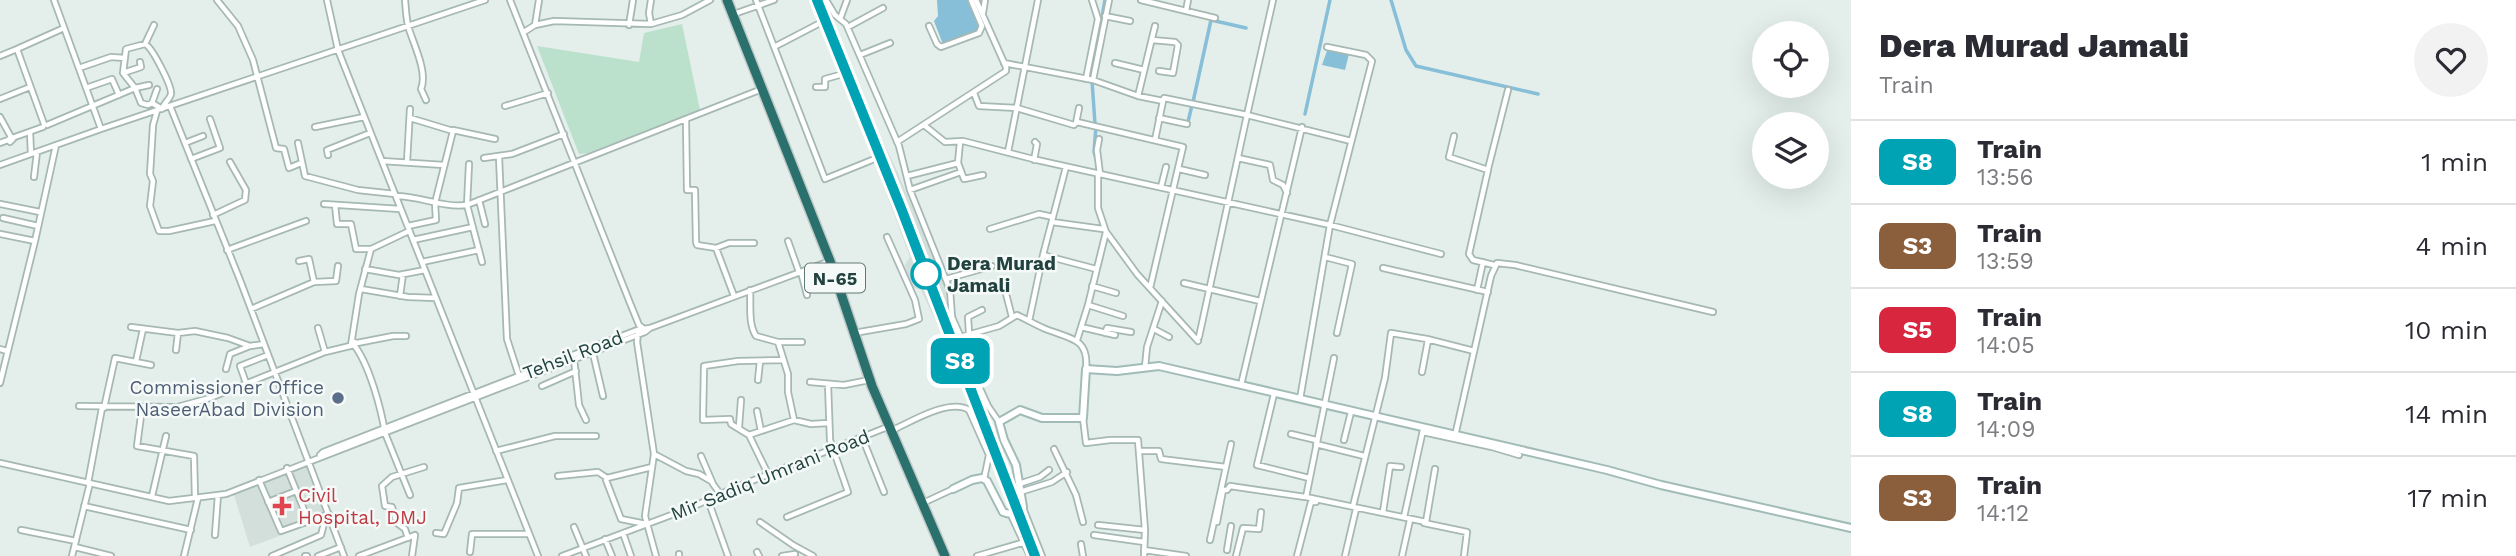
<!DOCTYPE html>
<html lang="en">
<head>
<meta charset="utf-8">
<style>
	body { margin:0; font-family:"Work Sans",sans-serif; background:#f2f2f3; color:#2b2b33; height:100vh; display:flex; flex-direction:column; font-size:26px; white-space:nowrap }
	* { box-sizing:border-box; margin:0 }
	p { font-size:23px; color:#7c7c81 }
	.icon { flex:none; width:38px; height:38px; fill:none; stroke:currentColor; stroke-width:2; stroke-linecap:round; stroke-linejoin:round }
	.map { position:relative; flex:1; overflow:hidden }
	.panel { display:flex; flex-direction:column; background:#fff; width:665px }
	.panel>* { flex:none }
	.badge { padding:0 14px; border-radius:10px; font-size:24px; line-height:46px }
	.controls { position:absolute; left:1752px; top:21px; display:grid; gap:14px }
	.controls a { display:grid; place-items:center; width:77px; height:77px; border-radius:50%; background:#fff; box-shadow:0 7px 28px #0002; font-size:35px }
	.map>.badge { position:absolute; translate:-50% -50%; box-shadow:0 0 0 4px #fff }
	.round { display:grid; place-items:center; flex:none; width:74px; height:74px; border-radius:37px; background:#f2f2f3 }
	.summary { display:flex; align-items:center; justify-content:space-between; height:119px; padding:0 28px }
	h1 { font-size:33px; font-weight:800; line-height:52px }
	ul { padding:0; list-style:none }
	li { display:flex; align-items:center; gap:21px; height:84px; padding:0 28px; border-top:2px solid #e1e1e2 }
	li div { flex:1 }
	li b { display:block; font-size:26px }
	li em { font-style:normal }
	li .badge { min-width:77px; font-weight:700; text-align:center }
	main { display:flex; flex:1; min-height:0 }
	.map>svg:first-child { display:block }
	.built { fill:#d2dfdb }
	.green { fill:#bbe1cc }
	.water { fill:#87bed8 }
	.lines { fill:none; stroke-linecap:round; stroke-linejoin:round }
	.canal { stroke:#87bed8; stroke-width:3.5 }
	.street-casing { stroke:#a6b8b4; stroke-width:8 }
	.secondary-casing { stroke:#a1bbb7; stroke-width:10 }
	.highway-casing { stroke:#c1cac9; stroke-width:12 }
	.street { stroke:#fff; stroke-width:4.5 }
	.secondary { stroke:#fff; stroke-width:6 }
	.highway { stroke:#2a716e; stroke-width:9 }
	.rail-casing { stroke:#5c7d7a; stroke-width:4.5 }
	.rail { stroke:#f5faf8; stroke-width:2; stroke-dasharray:5; stroke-linecap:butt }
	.line-casing { stroke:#fff; stroke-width:16 }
	.line { stroke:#00a3b4; stroke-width:10 }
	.stop-dot { fill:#fff; stroke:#00a3b4; stroke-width:3.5 }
	.service-dot { fill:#5c6f8a; stroke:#f5faf8; stroke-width:2.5 }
	.health-dot { fill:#e0444e; stroke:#f5faf8; stroke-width:2.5 }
	.labels { text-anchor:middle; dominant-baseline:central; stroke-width:5; stroke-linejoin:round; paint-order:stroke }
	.shield { fill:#f5faf8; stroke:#617976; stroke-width:2 }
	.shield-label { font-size:18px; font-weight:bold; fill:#21423f }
	.stop-label { font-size:19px; font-weight:bold; fill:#21423f; stroke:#f5faf8; text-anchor:start }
	.street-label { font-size:19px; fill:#21423f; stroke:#f5faf8 }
	.service-label { font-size:19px; fill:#4e5e75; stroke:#f5faf8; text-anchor:end }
	.health-label { font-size:19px; fill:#be3a42; stroke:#f5faf8; text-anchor:start }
</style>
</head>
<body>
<main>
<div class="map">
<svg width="1851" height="556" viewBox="0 0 1851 556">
	<rect width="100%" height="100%" fill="#e4efeb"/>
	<path class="built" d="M850,74L898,173L948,291L951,320L1000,450L1017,504L1010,506L936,322L921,290L910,286L905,265L910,257L842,76Z
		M309,460L330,517L250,547L234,495Z"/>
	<path class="green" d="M682,24L700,110L588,153L579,154L537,46L639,62L644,33Z"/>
	<path class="water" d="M937,0H969L981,26C975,36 953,43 942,42L934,21L938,16Z
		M1328,48L1348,52L1349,54L1345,70L1322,65Z"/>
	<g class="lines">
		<path class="canal" d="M1391,0L1406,50L1416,66L1538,94
			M1091,77L1105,0
			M1092,81L1095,124
			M1193,102L1211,20L1246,28
			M1305,114L1330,0
			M1188,122L1192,105
			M1096,126L1094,152L1097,162"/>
		<defs>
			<path id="street" d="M54,0L101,129
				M217,0L238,26L253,60L276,148L284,149L289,168L301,163
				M327,0L338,50L538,556
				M405,0C406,9 406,20 409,29C414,45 428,73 421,89L426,100
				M510,0L630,303L639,325L644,329
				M651,0L649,13L651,24L682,15L710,0
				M756,0L825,179L872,160
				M816,0L843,74L825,79V87H816
				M826,0L835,15L846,24L899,146L910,190L950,290L952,317L973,365L977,382L988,406L999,422
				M1141,0L1215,18
				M1273,0L1247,115L1351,141
				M1186,11L1188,0
				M983,13L985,0
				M734,14L774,0
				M1105,16L1130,21
				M840,19L847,0
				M535,25L554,21L651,24
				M629,25L633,0
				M929,26L937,44L941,47L979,33L982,26L971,0
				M848,27L883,8
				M524,32L535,25L539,0
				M1152,40L1175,42L1178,45L1173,73L1159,71
				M145,44C152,47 172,86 171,94C170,99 164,103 162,109L152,103L148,105L141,103L135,88L123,73L126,49Z
				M145,44L154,25
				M774,47L824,21
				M17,49L64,28
				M860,55L890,43
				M0,56L17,49L44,124
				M1004,63L1093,80L1138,96L1163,101L1164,98L1247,115L1199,337
				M1115,63L1144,70
				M79,68L111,57L125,58
				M123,73L141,67L140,62
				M1086,79L1098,19L1092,0
				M1093,80L1109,0
				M86,88L112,79L119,95
				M974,93L979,106L1017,108L1074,125L1076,123L1079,108
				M1138,96L1155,26
				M0,99L30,87
				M152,103L157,89
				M170,106L240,280L344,556
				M505,106L548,93
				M157,111L153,125L150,174L153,181L150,206L159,231H169L215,221
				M0,117L11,137
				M1159,118L1187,124
				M686,120L687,190H695L696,242L697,245L716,248L734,296
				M1077,122L1183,147L1150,288
				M47,125L135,88L149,85
				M924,125L945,142L963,141L1037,160L1330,225L1441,254
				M315,127L364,117
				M453,130L495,139
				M30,132L31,154
				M1454,136L1449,157L1488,170L1469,254L1473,260L1494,265
				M11,137L13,139L10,142L8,140Z
				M12,138L43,127
				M1099,139L1097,150L1100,174
				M1155,140L1163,101
				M897,142L1006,71V67L976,0
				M960,142L958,163L964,179L983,175
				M0,143L8,140
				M185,143L203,136
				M298,143L305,176L358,190L395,194
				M1008,152L1038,0
				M328,155L327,150L370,133
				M499,157L507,339L519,376
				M484,158L512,154L564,134
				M1238,158L1270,165L1273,180L1283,185L1287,193
				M191,159L220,148L210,119
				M1034,160L1037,144L1035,142
				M382,161L444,165
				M407,162L410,109
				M469,164L467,205L482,262
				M0,165L101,129L485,0
				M1179,169L1205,175
				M1488,169L1508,90
				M907,176L958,163
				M34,177L37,152
				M1161,187L1166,167
				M910,190L961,172
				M396,196C420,196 442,208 467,205L762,89
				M479,200L485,224
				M0,204L40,212
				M324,204L400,209
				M335,205L337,224H351L356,249H371
				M213,215L245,200L246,190L230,162
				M3,218L38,226
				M1052,222L1103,229
				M408,226L436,220L435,203L453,131L410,118
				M990,229L1039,214L1053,217
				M1107,233L1137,274L1198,341
				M0,234L35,241
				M413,240L473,227
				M788,241L799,272
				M716,248L729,243H754
				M227,250L306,221
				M1043,255L1096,269
				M1325,257L1352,264L1337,333
				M299,261L309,259L314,282
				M422,262L479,250
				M1383,268L1488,292
				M365,269L399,275L425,270
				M801,272L807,295
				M946,279L992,266
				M1184,283L1260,301
				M1092,286L1116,293
				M361,289L408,297L436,298
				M750,290C751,305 748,324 756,336L778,342H802
				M1005,290L1012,317
				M1477,290L1483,262
				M400,296L403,274
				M1088,305L1123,316
				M251,309L314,282L336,281L338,266
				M1029,321L1043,255L1066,167
				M131,327L178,333L195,331L228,338L250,346
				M1081,327L1115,335
				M318,328L325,352
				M1154,329L1169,337
				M638,333L637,342L654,454L645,516L656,556
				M854,333L906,324L919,319L915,300L887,237
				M969,333L968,317L982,310
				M1105,333L1107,328L1131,332
				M960,337L999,326L1017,315C1028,320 1037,326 1048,330C1072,339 1089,339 1086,369
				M1077,340L1088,305L1106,232L1098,208V173
				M352,341L357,343L393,336H406
				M778,342L788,374V392L794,420
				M351,345L359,294L371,249L409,231
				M0,349L7,351
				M592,349L603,396
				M176,350L178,333
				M1334,358L1306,497L1426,522L1435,469
				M574,359L579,405L586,420
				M136,361L143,329
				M1145,367L1147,347L1162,301
				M226,369L230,354L250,346L264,344
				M1422,372L1428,340
				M758,380L760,361
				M810,382L844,385L869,380
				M0,383L35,241L56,145
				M246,383L240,366L268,355
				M1241,385L1302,127
				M542,386L576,371
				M1274,394L1257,465L1309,478
				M1300,399L1330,225L1372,61L1366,55L1327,47
				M79,406L177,407L210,398L325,352L354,345C369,364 381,408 385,433L410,495
				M104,408L115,358L151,365
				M142,408L137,446L194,456L195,498
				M757,411L761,431
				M1083,418L1086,443L1110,440H1138L1145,530L1144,556
				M739,427L741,400
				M893,430C912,421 950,398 969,410L989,455L984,479
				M1423,432L1492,447L1519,455
				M1291,434L1316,440
				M749,435L794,420L811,424L829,423
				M1455,436L1491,276L1497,263L1515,265L1713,312
				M862,437L884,492
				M1344,440L1351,412
				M1316,444L1364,456
				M1054,449L1076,495L1083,522
				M496,451L555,436H596
				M1139,451H1159L1161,459L1226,467
				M654,454L686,471L699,474L711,481
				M320,455L323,452L637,330L650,328L830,261
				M701,456L713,484L721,495
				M0,463L169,501L226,494L645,332L650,328
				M287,468L309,522
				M768,474L749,435L731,424L730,419L703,420L704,366L738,361L783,360
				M558,476L598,472L607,478
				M259,480L281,531L329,514
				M88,483L102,408
				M1019,484L1040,477L1049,470
				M1221,490H1227L1230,486L1305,497
				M1020,492L1052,482L1067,472
				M152,496L166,436
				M708,500L728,556
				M268,502L296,491
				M923,503L953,489
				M84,506L191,530
				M1353,506L1385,378L1391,333L1427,339L1474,351
				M1023,508L1042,556
				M1383,512L1390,466L1401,467
				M1011,515L1030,556
				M787,517L848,492L830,440L828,384
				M1404,517L1423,430
				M760,522L793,545L813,556
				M1217,522L1223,490
				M1424,523L1467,532L1464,556
				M646,524L621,519L606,480L607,478L652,467
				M1098,525L1145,530
				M574,527L586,556
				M21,530L76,541
				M436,533L444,534L457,503L459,488L507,480
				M623,533L631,556
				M215,535L218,495
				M1094,535L1144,542
				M408,538L405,529L397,523L392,507L385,506L382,486L392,477L424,467
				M605,539L612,556
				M1210,540L1231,444
				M1081,544L1083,556
				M75,547L111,556
				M1144,550L1186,556
				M1227,550L1231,526
				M470,552L472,534H529
				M757,552L759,556
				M679,554V556
				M72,556L90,483
				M184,556L198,498
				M272,556L321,535L325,520L330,517
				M305,556H307
				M318,556L341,547
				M359,556L415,535L412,556
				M562,556L690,508L734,488L890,426
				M782,556L795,554
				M977,556L1025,542
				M1236,556L1243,528L1259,529L1261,512
				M1297,556L1311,502H1316
				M1345,556L1356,509
				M1402,556L1410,520"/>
			<path id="secondary" d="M953,489L972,480L982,478L987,481L1003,512C1010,515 1019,515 1023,507L1016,465L1004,440L999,422L1020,410L1042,418H1083L1086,369L1117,371L1159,366L1607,470L1661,485L1851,528"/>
			<path id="highway" d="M727,0L830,261L872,386L945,556"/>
		</defs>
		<use href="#street" class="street-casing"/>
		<use href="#secondary" class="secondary-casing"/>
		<use href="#highway" class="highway-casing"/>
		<use href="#street" class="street"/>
		<use href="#secondary" class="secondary"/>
		<use href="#highway" class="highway"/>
		<defs>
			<path id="rail" d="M817,0L901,208L1035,556"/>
		</defs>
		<use href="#rail" class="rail-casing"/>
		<use href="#rail" class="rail"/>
	</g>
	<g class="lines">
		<defs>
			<path id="line" d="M817,0L901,208L1035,556"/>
		</defs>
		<use href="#line" class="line-casing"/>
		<use href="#line" class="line"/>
	</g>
	<circle class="stop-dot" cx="926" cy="274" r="14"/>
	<circle class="service-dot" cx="338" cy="398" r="7"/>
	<path class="health-dot" d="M278.5 495.5h7v7h7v7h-7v7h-7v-7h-7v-7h7z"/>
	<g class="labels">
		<rect class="shield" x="805" y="263.5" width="60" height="29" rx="5"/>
		<g class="shield-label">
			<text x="835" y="278">N-65</text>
		</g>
		<g class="stop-label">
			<text x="947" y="263">Dera Murad<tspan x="947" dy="22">Jamali</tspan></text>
		</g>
		<g class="street-label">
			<text transform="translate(573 355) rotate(-21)">Tehsil Road</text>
			<text transform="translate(770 475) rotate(-22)">Mir Sadiq Umrani Road</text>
		</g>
		<g class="service-label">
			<text x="324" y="387">Commissioner Office<tspan x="324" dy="22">NaseerAbad Division</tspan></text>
		</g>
		<g class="health-label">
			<text x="298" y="495">Civil<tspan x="298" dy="22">Hospital, DMJ</tspan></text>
		</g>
	</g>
</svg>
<div class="controls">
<a><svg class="icon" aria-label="locate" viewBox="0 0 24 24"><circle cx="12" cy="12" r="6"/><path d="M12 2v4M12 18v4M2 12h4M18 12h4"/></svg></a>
<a><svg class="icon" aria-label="layers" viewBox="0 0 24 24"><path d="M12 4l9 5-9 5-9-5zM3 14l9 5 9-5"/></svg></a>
</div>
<b class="badge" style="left:960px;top:361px;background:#00a3b4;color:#fff">S8</b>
</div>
<section class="panel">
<div class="summary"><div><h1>Dera Murad Jamali</h1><p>Train</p></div><a class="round"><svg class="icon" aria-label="heart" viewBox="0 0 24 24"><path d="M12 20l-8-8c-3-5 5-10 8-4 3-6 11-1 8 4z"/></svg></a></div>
<ul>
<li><span class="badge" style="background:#00a3b4;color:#fff">S8</span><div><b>Train</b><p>13:56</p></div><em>1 min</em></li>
<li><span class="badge" style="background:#8b5e3c;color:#fff">S3</span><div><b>Train</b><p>13:59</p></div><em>4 min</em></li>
<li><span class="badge" style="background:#d7263d;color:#fff">S5</span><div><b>Train</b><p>14:05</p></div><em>10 min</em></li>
<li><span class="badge" style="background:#00a3b4;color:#fff">S8</span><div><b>Train</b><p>14:09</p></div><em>14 min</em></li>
<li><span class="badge" style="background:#8b5e3c;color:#fff">S3</span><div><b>Train</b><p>14:12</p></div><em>17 min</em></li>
</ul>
</section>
</main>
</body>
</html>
